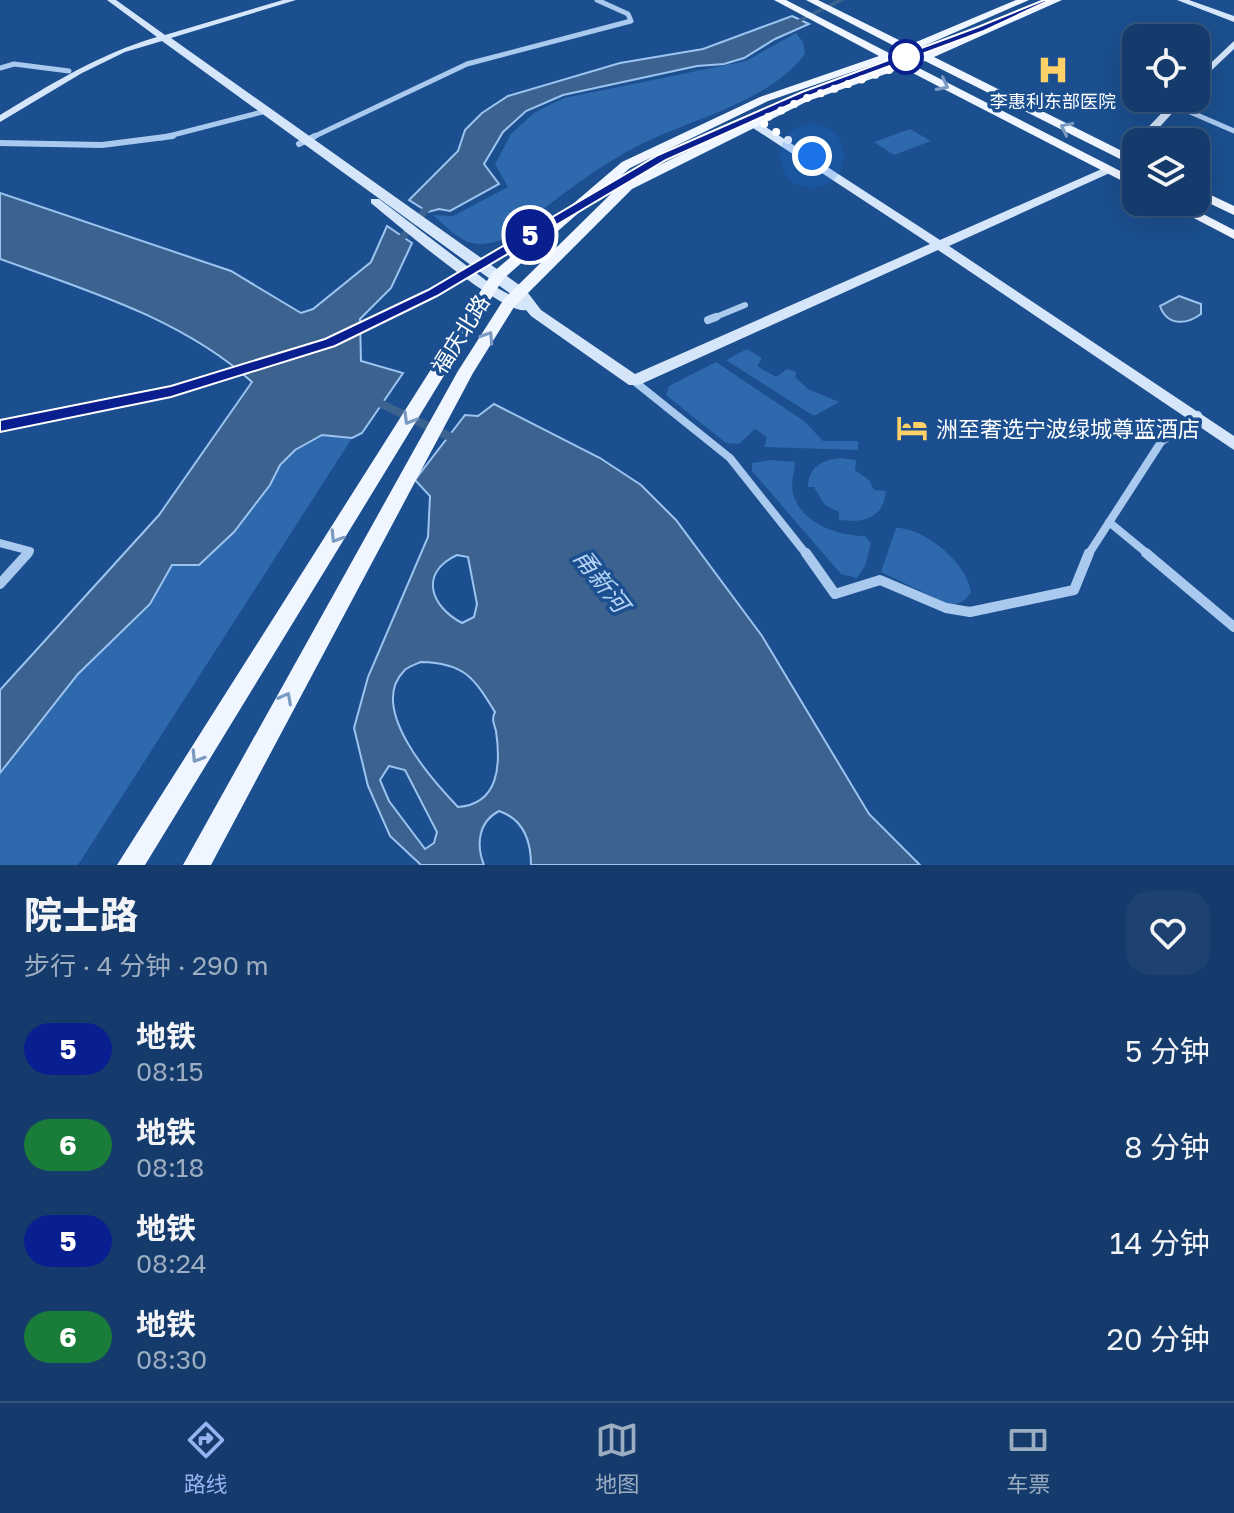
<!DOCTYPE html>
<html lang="zh">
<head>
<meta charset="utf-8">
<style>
	body { margin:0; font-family:"Golos Text","Noto Sans SC",sans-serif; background:#1d4271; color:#f1f3f6; height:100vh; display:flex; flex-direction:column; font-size:30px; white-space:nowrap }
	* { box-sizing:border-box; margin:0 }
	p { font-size:26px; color:#9dadc1 }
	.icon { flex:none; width:44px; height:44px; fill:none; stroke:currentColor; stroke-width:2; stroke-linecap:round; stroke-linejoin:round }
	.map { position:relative; height:865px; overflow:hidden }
	.details { display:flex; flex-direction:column; background:#143b6b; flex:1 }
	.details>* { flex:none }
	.badge { padding:0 16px; border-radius:26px; font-size:28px; line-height:52px }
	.tools { position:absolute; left:1122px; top:24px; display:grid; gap:16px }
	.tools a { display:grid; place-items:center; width:88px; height:88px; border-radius:16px; background:#143b6b; box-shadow:0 8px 32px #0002,0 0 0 2px #33557e; font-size:40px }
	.you { position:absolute; width:40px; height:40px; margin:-20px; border:6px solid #fff; border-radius:50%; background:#1a73e8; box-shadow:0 0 0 12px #1a73e833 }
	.map>.badge { position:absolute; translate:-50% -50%; box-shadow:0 0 0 4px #fff }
	.round { display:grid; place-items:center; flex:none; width:84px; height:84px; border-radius:24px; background:#1d4271 }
	.summary { display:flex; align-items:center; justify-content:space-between; height:136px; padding:0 24px }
	h1 { font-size:38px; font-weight:800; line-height:60px }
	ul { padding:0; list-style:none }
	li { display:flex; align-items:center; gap:24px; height:96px; padding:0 24px }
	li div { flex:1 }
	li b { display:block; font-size:30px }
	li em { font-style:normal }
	li .badge { min-width:88px; font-weight:700; text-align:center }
	.tabs { display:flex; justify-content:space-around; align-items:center; height:112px; border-top:2px solid #33557e; background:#143b6b; font-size:22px; color:#9dadc1 }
	.tabs a { display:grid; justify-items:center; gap:4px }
	.tabs .on { color:#95b2f1 }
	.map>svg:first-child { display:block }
	.green { fill:#2e69ad }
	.water { fill:#3c6290; stroke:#9cc4f0; stroke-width:2; fill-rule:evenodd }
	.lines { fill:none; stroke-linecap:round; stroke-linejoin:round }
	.canal { fill:#3c6290; fill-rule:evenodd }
	.street-far3 { stroke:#a9c9ee; stroke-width:5 }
	.street-far2 { stroke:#a9c9ee; stroke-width:6 }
	.street-far1 { stroke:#a9c9ee; stroke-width:8 }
	.street { stroke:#a9c9ee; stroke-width:10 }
	.secondary { fill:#d6e6fa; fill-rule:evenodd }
	.primary { fill:#f0f6ff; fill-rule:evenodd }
	.oneway { stroke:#7b9ac1 }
	.line { fill:#091f8f; stroke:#fff; stroke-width:2 }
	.walk { stroke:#fff; stroke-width:8; stroke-dasharray:0 14.4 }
	.stop-dot { fill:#fff; stroke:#091f8f; stroke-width:4 }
	.labels { text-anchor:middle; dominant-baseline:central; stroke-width:7; stroke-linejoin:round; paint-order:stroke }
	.far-poi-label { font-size:18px; fill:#fff; stroke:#1b4f8f }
	.street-label { font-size:22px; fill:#fff; stroke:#1b4f8f }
	.poi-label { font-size:22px; fill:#fff; stroke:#1b4f8f; text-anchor:start }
	.water-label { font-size:24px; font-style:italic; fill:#b5d3f5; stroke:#1b4f8f }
</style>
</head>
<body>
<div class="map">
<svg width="1234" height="865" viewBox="0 0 1234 865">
	<rect width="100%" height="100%" fill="#1b4f8f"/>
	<path class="green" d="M796,33L803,42L805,54C767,105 683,120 628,151C585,175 545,208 507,238C469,252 461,240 433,215L453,216L508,187L495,164L511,134L534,113L564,98L746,61Z
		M910,129L931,141L894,155L874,142Z
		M747,349L762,358L757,366L776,377L787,369L796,372L795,377L808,389L839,402L814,416L726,360Z
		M716,362L804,421L823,441H858V450L764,447L767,437L755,429L739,444L726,443L666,395L669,386Z
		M322,435L352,438L78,865H0V773L78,674L150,604L172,565L270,485L280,465L295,450Z
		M841,458L856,460L855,470L869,480L874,490L886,491C883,519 864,523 839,520V512L825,505L814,487H808C809,466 822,460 841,458Z
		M771,460L795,462C795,473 790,482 793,493C800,523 838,536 865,536L871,543L865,566L857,578L841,574L752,471V463Z
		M896,528C924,527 968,564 971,592L965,600L952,606L881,572Z"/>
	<path class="water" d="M792,16L809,24L775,39L744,58L724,64L697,66L563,95L526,111L503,132L484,164L499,184L450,211L439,209L428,212L409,200L458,151L465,130L482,113L508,96L620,63L703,49Z
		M0,193L231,271L301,313L313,309L371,262L387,226L412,243L391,288L360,319L361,361L403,373L362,433L352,438L322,435L295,450L280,465L270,485L234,532L199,565H172L150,604L78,674L0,773V690L159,515L252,382C183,319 86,290 0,259Z
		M1179,296L1201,304V314C1186,325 1167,326 1160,306Z
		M494,404L600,458L641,485L676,520L762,636L869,814L920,865H531C531,840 523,819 499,811C478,822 476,845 484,865H421L390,836L368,786L354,728L368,677L428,537L430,496L415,480L465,415L478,416ZM457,555L468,557L477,604L474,617L462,623C430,606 419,573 457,555ZM421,662C465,663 474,678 495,712C491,720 494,723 496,731C501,765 499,804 458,807C433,781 367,708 404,671C407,667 416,664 421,662ZM389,766L405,770L437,832L434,843L425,849L389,801L380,780Z"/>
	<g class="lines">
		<path class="canal" d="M837,0H845L788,28L783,27Z
			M435,196L439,199L438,201L396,250H390V246L432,197Z
			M368,393L467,440L469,443L467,446H459L364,400L362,397Z"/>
		<path class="street-far3" d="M0,68L14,64L69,71
			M1174,105L1234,131
			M161,138L266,111
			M311,138L467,64L631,21L628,14L597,0"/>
		<path class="street-far2" d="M0,143L102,145L173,136
			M299,144L315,136
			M711,319L745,305"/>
		<path class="street-far1" d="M708,320L716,317
			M634,381L730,458L807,555
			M1109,522L1149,555
			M0,543L30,551L26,555
			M1088,555L1161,442L1198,415"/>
		<path class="street" d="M806,553L835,594L880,580L946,608L970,612L1074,590L1089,553
			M1146,553L1234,627
			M0,584L28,553"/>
		<path class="secondary" d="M107,0H116L165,35L283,0H296L171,38L525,289L541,310L635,374L930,244L750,126V122H758L940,240L1104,168H1112V172L949,246L1234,436V450L938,250L639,385H629L531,316L526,310C504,316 394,222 371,203V199H379L492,285L519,300L162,41L125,52L82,73L0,122V115C51,84 99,54 157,37Z
			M1177,0H1189L1234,16V22Z
			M1234,41V49L1196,85V77Z
			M1176,98H1186L1146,142L1136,144V140Z"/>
		<path class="primary" d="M774,0H786L889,53L900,49L806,0H818L909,45L1016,0H1029L917,49L926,53L1049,0H1062L934,57L1136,158V167L925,61L913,65L1136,179V188L903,68L808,101L632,189L514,307L473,373L211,865H183L458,371L504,299L622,183L800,97L895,64L887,60L768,101L630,168L503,279L145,865H117L492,273L622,162L760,97L879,56ZM908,53L916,57L905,61L897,57Z
			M1196,188L1234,206V215L1196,197Z
			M1163,202H1180L1234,230V239Z"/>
	</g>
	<defs><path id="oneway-chevron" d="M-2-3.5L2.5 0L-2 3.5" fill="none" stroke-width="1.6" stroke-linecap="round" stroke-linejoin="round" transform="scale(2)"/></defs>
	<g class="oneway">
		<use href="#oneway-chevron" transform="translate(943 85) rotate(27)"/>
		<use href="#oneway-chevron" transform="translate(1066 128) rotate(-154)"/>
		<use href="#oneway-chevron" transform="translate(488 337) rotate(-57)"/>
		<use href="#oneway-chevron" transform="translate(409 419) rotate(121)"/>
		<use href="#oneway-chevron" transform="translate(336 537) rotate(122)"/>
		<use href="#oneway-chevron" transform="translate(286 698) rotate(-62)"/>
		<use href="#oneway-chevron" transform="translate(197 757) rotate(122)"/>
	</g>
	<path class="line" d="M1044,0H1050L984,31L809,96L666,160L437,296L335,346L171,397L0,432V420L171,386L325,339L428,290L658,155L802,92L978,27Z"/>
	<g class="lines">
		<path class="walk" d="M812,156L760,121L804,99L904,65L906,57"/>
	</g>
	<defs>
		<symbol id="hospital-bare" viewBox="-9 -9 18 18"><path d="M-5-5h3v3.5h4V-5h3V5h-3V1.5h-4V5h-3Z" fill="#ffd166" stroke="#1b4f8f" stroke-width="2.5" paint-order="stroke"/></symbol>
		<symbol id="hotel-bare" viewBox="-9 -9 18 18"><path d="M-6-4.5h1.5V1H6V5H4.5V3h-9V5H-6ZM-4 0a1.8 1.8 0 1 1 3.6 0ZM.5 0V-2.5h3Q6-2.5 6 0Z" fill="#ffd166" stroke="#1b4f8f" stroke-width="2.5" paint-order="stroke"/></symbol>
	</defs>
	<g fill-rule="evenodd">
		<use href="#hospital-bare" x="1031" y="48" width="44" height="44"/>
		<use href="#hotel-bare" x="890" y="406" width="44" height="44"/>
	</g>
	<circle class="stop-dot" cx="906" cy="57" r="16"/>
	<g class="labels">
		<g class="far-poi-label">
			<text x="1053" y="101">李惠利东部医院</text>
		</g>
		<g class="street-label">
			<text transform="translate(460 334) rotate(-58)">福庆北路</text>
		</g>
		<g class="poi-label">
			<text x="936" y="428">洲至奢选宁波绿城尊蓝酒店</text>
		</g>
		<g class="water-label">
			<text transform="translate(602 580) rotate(52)">甬新河</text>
		</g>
	</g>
</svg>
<div class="tools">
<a><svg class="icon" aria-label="locate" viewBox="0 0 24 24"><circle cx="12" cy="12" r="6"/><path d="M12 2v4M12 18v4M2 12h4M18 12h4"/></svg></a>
<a><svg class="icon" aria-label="layers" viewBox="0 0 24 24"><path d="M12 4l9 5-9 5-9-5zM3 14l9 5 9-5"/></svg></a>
</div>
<div class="you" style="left:812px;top:156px"></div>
<b class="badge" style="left:530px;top:235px;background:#091f8f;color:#fff">5</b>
</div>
<section class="details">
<div class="summary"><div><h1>院士路</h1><p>步行 · 4 分钟 · 290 m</p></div><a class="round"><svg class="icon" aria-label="heart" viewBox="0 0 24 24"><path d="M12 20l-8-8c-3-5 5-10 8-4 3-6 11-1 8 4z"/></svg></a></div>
<ul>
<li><span class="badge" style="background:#091f8f;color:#fff">5</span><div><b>地铁</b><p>08:15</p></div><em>5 分钟</em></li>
<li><span class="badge" style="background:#197c39;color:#fff">6</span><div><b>地铁</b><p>08:18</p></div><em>8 分钟</em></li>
<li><span class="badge" style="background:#091f8f;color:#fff">5</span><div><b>地铁</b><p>08:24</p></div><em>14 分钟</em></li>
<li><span class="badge" style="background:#197c39;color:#fff">6</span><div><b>地铁</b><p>08:30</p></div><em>20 分钟</em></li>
</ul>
</section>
<nav class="tabs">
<a class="on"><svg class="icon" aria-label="directions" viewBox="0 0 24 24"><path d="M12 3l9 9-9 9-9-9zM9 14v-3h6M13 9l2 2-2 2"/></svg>路线</a>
<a><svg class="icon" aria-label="map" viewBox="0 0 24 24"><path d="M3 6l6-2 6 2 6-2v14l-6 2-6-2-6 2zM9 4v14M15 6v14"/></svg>地图</a>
<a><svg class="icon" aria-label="tickets" viewBox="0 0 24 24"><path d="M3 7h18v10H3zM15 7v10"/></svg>车票</a>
</nav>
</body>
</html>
